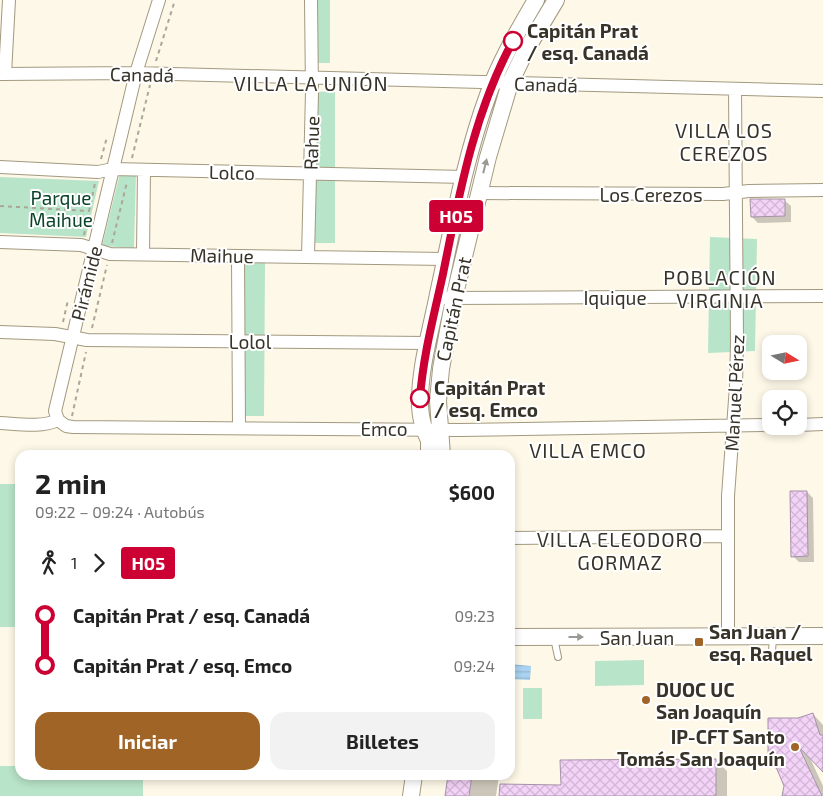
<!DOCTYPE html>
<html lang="es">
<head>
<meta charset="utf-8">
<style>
	body { margin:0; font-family:"Exo 2",sans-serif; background:#f2f2f2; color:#222; height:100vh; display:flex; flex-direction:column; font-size:19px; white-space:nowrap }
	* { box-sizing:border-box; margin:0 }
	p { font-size:16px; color:#767676 }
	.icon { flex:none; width:28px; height:28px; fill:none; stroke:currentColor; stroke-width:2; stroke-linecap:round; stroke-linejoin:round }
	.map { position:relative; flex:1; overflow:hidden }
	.drawer { position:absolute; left:15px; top:450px; width:500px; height:330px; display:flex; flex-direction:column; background:#fff; border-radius:15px; box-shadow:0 2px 8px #0003 }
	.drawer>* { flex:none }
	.badge { padding:0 10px; border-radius:4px; font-size:18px; line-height:32px }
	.needle { width:32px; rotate:100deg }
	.fabs { position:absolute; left:762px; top:335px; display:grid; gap:10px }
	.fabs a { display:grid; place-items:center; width:45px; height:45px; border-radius:10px; background:#fff; box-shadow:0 2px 8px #0003; font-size:25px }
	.map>.badge { position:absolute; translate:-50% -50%; box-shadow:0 0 0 2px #fff }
	.legs { display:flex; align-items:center; gap:8px; height:55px; padding:0 20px; font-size:16px }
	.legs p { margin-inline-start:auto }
	.head { display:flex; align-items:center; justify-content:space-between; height:85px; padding:0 20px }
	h1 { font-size:28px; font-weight:700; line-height:38px }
	.primary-button { display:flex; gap:10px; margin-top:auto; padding:10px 20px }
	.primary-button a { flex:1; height:58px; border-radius:15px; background:#a06526; color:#fff; font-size:20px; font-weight:700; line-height:58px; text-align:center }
	.primary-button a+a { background:#f2f2f2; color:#222 }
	ul { padding:0 20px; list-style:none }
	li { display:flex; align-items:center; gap:18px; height:50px; font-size:19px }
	li i { display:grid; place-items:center; width:8px; height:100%; margin:0 6px; background:currentColor }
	li i::after { content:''; width:12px; height:12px; margin:-6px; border:4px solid; border-radius:50%; background:#fff }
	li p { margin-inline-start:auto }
	li:first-child i { background:linear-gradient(#0000 50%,currentColor 0) }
	li:last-child i { background:linear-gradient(currentColor 50%,#0000 0) }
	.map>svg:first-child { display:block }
	.green { fill:#b8e4c9 }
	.water { fill:url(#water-rules) }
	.shadow { fill:#0003 }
	.building { fill:url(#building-cross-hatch); stroke:#a592a7 }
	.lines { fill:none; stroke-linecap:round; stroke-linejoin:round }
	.service-casing { stroke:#a2997f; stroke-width:8 }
	.minor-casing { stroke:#a2997f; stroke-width:14 }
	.tertiary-casing { stroke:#a2997f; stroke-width:18 }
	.path { stroke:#aca699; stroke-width:2; stroke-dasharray:4 4; stroke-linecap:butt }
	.service { stroke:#fff; stroke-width:6 }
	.minor { stroke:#fff; stroke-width:12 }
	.tertiary { stroke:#fff; stroke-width:16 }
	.oneway { fill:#9b9994 }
	.line-1-casing { stroke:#fff; stroke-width:11 }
	.line-1 { stroke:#c03; stroke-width:8 }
	.stop-1-dot { fill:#fff; stroke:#c03; stroke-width:2.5 }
	.poi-dot { fill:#a06526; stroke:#fff; stroke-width:2 }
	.labels { text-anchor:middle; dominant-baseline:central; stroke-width:4; stroke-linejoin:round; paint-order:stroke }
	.stop-label { font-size:19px; font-weight:bold; fill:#373329; stroke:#fff; text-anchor:start }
	.street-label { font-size:19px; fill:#373329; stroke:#fff }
	.park-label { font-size:19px; fill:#0a4329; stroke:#fff }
	.poi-label { font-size:19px; font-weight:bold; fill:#373329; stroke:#fff; text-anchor:start }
	.neighbourhood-label { font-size:20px; letter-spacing:1px; fill:#373329; stroke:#fff }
</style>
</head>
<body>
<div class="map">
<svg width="823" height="796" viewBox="0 0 823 796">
	<defs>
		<pattern id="water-rules" width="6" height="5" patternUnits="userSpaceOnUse" patternTransform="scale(1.25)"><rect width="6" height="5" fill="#a9d3f1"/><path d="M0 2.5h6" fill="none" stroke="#92b6cf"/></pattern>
		<pattern id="building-cross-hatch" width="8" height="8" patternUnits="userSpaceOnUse" patternTransform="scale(1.25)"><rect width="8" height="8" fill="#f4d3f8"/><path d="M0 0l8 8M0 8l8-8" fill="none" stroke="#d2b6d5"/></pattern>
	</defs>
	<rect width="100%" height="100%" fill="#fef8e8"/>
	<path class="green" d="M315,0H330V63H315Z
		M335,91V243H313L317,92Z
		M120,173H136L134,248L102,246Z
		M0,177L99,181L86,237L0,233Z
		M710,237L757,239L755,351L708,353Z
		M243,263H265L264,416H242Z
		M0,484H20V627H0Z
		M644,660V685L595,686V661Z
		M523,688H542V719H523Z
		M0,766H20V775H143V796H0Z"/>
	<path class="water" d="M510,664L531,666L530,680L510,679Z"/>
	<path class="shadow" d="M784,200L791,206V222L758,223L752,217Z
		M807,492L813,498L814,562H799L793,556Z
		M813,714L823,725V771L810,758L823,786V796H783L786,786L780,773L769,762L798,719Z
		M715,760L727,771V796H500Z
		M450,775H499L496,796H446Z"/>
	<path class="building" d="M750,199H785V216L751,217Z
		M790,491H807L808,556L791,557Z
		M813,713L820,735H823V772L799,747L822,796H782L784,786L774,762H768V718H798Z
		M716,759V796H499L500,784L561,785L560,760Z
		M448,775H472L469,796H445Z"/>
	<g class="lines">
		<defs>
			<path id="service" d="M424,440V455
				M554,638L558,657
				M772,651L773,638"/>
			<path id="minor" d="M0,74L136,73L823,91
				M5,74L9,0
				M0,167L98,172L113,169L465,177
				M479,193L723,194L749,191L823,190
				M0,242L81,245L110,254L446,259
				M143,254L144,170
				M238,256L239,428
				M308,257L312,92L311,0
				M445,298L823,296
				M0,332L55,334L87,340L428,343
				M58,420L66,426L73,427L460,430L771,425
				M58,420L55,411L136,73L159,0
				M0,423C19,424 41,428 58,420
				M799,425L823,424
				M510,538L727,536
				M728,637V496L736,386L737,342L735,89"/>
			<path id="tertiary" d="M439,455C427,441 421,424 420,406C419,369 431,330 438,294C452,230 465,157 488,95C500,61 518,31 536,0
				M442,455L438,401L441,369L454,298L488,157L510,83L526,50L556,0
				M510,637L823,636
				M411,796L414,775"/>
		</defs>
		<use href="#service" class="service-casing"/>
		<use href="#minor" class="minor-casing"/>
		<use href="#tertiary" class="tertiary-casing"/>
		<path class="path" d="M156,61L175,0
			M132,158L150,85
			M101,159L107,137
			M0,206L89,211
			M84,235L95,183
			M112,243L127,182
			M63,322L68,300
			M92,328L107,265
			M72,416L86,352"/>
		<use href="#service" class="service"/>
		<use href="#minor" class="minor"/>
		<use href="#tertiary" class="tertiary"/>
	</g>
	<defs><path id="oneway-solid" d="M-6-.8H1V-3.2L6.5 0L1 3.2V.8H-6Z" transform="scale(1.25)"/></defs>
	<g class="oneway">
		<use href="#oneway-solid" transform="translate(485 166) rotate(-76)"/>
		<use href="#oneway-solid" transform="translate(576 637)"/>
	</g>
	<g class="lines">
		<defs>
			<path id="line-1" d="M420,398C423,356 434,315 443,274C459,195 474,112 513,41"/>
		</defs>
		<use href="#line-1" class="line-1-casing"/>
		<use href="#line-1" class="line-1"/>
	</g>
	<g class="stop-1-dot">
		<circle cx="513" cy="41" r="9"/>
		<circle cx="420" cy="398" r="9"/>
	</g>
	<g class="poi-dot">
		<rect x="694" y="637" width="10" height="10" rx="2.5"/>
		<circle cx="646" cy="700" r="5"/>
		<circle cx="795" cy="747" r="5"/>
	</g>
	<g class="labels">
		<g class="stop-label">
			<text x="527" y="30">Capitán Prat<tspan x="527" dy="22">/ esq. Canadá</tspan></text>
			<text x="434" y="387">Capitán Prat<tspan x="434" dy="22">/ esq. Emco</tspan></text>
		</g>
		<g class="street-label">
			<text transform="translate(142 74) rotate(1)">Canadá</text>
			<text transform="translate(546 84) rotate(2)">Canadá</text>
			<text transform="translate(311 143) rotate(-88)">Rahue</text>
			<text transform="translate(232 172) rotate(1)">Lolco</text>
			<text x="651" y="194">Los Cerezos</text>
			<text transform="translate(222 255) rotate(1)">Maihue</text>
			<text transform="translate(86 283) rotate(-76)">Pirámide</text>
			<text x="615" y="297">Iquique</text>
			<text transform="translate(453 309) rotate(-78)">Capitán Prat</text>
			<text x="250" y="341">Lolol</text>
			<text transform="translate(734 393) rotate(-87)">Manuel Pérez</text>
			<text x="384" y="428">Emco</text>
			<text x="637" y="637">San Juan</text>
		</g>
		<g class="park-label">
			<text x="61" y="197">Parque<tspan x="61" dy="22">Maihue</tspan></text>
		</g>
		<g class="poi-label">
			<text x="709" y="631">San Juan /<tspan x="709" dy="22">esq. Raquel</tspan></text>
			<text x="656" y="689">DUOC UC<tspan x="656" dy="22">San Joaquín</tspan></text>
			<text x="785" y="736" text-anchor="end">IP-CFT Santo<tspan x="785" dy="22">Tomás San Joaquín</tspan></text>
		</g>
		<g class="neighbourhood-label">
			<text x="311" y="83">VILLA LA UNIÓN</text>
			<text x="724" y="130">VILLA LOS<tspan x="724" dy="23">CEREZOS</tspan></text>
			<text x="720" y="277">POBLACIÓN<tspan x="720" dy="23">VIRGINIA</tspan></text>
			<text x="588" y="450">VILLA EMCO</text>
			<text x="620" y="539">VILLA ELEODORO<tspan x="620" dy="23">GORMAZ</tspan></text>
		</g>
	</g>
</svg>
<div class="fabs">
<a><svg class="needle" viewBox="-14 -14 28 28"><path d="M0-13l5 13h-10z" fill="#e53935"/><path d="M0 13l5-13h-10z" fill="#767676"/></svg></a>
<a><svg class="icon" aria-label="locate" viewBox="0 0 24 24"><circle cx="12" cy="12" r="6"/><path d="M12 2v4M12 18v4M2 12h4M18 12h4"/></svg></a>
</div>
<b class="badge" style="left:456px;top:216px;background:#c03;color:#fff">H05</b>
<section class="drawer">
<div class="head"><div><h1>2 min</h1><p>09:22 – 09:24 · Autobús</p></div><b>$600</b></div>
<div class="legs"><svg class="icon" aria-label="walk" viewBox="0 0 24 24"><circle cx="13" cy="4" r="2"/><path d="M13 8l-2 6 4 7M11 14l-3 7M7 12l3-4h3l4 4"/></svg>1<svg class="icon" aria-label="forward" viewBox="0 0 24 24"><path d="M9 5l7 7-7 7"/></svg><b class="badge" style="background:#c03;color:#fff">H05</b></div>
<ul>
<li><i style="color:#c03"></i><b>Capitán Prat / esq. Canadá</b><p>09:23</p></li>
<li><i style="color:#c03"></i><b>Capitán Prat / esq. Emco</b><p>09:24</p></li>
</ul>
<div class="primary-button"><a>Iniciar</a><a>Billetes</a></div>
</section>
</div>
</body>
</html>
